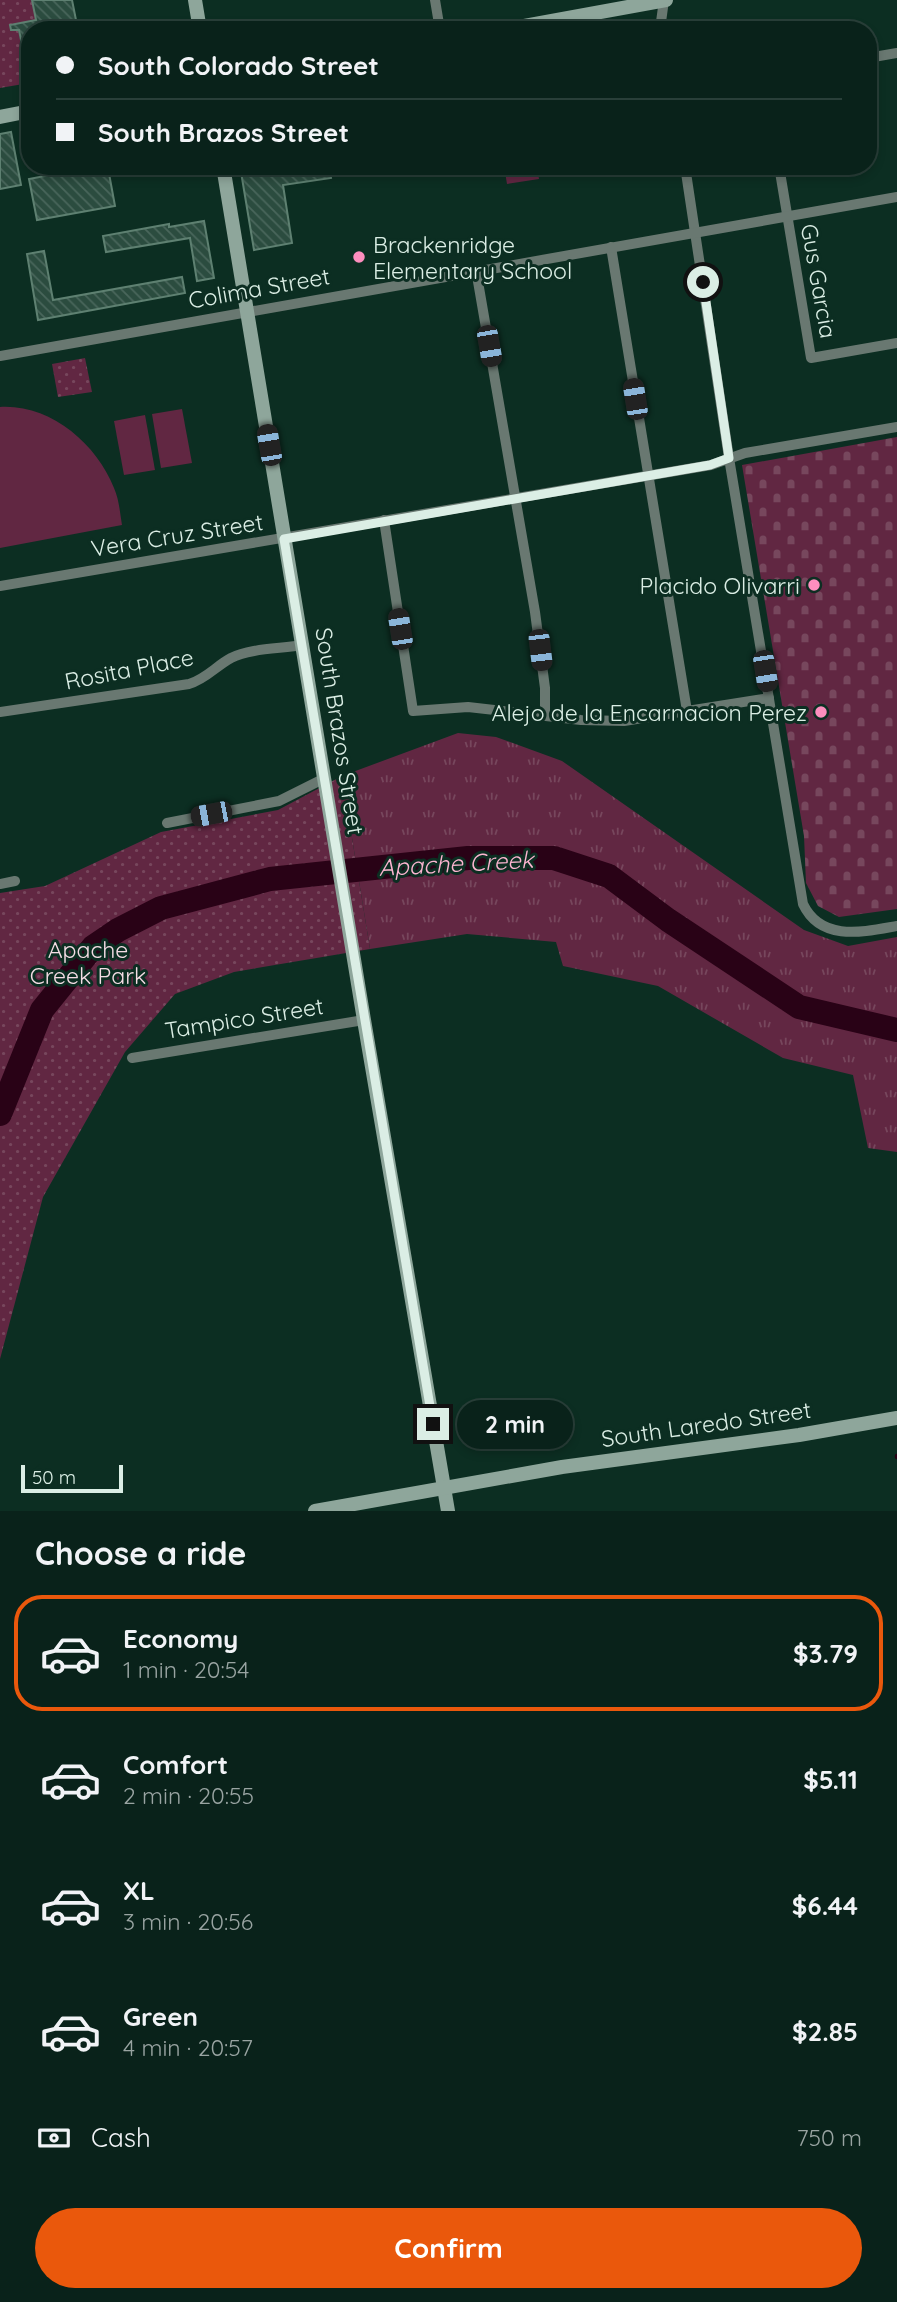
<!DOCTYPE html>
<meta charset="utf-8">
<style>
:root{--surface:#09221a;--page:#122a23;--text:#f1f3f6;--muted:#99a4a2;--line:#293f39;--accent:#ea580c}
body{margin:0;font-family:Quicksand,sans-serif;background:var(--page);color:var(--text);height:100vh;display:flex;flex-direction:column;font-size:26px;white-space:nowrap}
*{box-sizing:border-box;margin:0}
p{font-size:23px;color:var(--muted)}
.icon{flex:none;width:38px;height:38px;fill:none;stroke:currentColor;stroke-width:2;stroke-linecap:round;stroke-linejoin:round}
.map{position:relative;height:1511px;overflow:hidden}
.panel{display:flex;flex-direction:column;background:var(--surface);flex:1}
.panel>*{flex:none}
.hud{position:absolute;left:21px;top:21px;width:856px;height:154px;border-radius:28px;box-shadow:0 4px 10px #0003,0 0 0 2px var(--line);display:grid;align-content:center;height:154px;padding:0 35px;background:var(--surface)}
.scale{position:absolute;left:21px;bottom:18px;width:102px;box-sizing:border-box;padding-left:7px;border:4px solid #dbeee5;border-top:0;font-size:19px;line-height:24px;white-space:nowrap;color:#dbeee5;-webkit-text-stroke:5px #0c2e22;paint-order:stroke}
.end{position:absolute;width:32px;height:32px;margin:-16px;border:9px solid #dbeee5;background:#111;box-shadow:0 0 0 4px #111}
.from{border-radius:50%}
.bubble{position:absolute;height:49px;border-radius:24px;background:var(--surface);box-shadow:0 4px 10px #0003,0 0 0 2px var(--line);font-size:23px;font-weight:700;line-height:49px;text-align:center}
.car{position:absolute;width:21px;height:42px;margin:-21px -10px;border-radius:9px;box-shadow:0 0 5px 2px #0007;background:linear-gradient(#222 24%,#8ab4d8 0 40%,#222 0 76%,#8ab4d8 0 86%,#222 0)}
.hud b{display:flex;align-items:center;gap:24px;height:66px;font-size:26px}
.hud b+b{border-top:2px solid var(--line)}
.hud i{width:18px;height:18px;background:var(--text)}
ul{padding:0;list-style:none}
li{display:flex;align-items:center;gap:21px;height:116px;margin:0 14px 10px;padding:0 21px;border:4px solid transparent;border-radius:28px}
li div{flex:1}
li b{display:block;font-size:26px}
li em{font-style:normal;font-weight:700}
li.current{border-color:var(--accent)}
li>.icon{width:63px;height:63px;stroke-width:1.5}
h2{padding:0 35px;font-size:32px;line-height:84px}
.pay{display:flex;align-items:center;gap:18px;height:77px;padding:0 35px;font-size:26px}
.pay p{margin-inline-start:auto}
.button{display:flex;gap:14px;margin-top:auto;padding:14px 35px}
.button a{flex:1;height:80px;border-radius:42px;background:var(--accent);color:#fff;font-size:28px;font-weight:700;line-height:80px;text-align:center}
.map>svg:first-child{display:block}
.grass{fill:url(#grass-tufts)}
.cemetery{fill:url(#cemetery-stones)}
.park{fill:url(#park-dots)}
.pitch{fill:#612742}
.lines{fill:none;stroke-linecap:round;stroke-linejoin:round}
.stream{stroke:#290216;stroke-width:4.5}
.river{stroke:#290216;stroke-width:24}
.building{fill:url(#building-back-hatch);stroke:#5e8071;stroke-width:2}
.street{stroke:#697871;stroke-width:10}
.secondary{stroke:#8ea69b;stroke-width:14}
.route{stroke:#dbeee5;stroke-width:9}
.poi-dot{fill:#fd8ebe;stroke:#0c2e22;stroke-width:2.5}
.labels{text-anchor:middle;dominant-baseline:central;stroke-width:6;stroke-linejoin:round;paint-order:stroke}
.poi-label{font-size:23px;fill:#dbeee5;stroke:#0c2e22;text-anchor:end}
.street-label{font-size:23px;fill:#dbeee5;stroke:#0c2e22}
.park-label{font-size:23px;fill:#f5dce5;stroke:#0c2e22}
.water-label{font-size:24px;font-style:italic;fill:#fcb5d1;stroke:#0c2e22}
</style>
<div class="map">
<svg width="897" height="1511" viewBox="0 0 897 1511">
<defs>
<pattern id="grass-tufts" width="24" height="20" patternUnits="userSpaceOnUse" patternTransform="scale(1.75)"><rect width="24" height="20" fill="#612742"/><path d="M3 7l-1-3M5 7V3M7 7l1-3M15 17l-1-3M17 17v-4M19 17l1-3" fill="none" stroke="#77475d"/></pattern>
<pattern id="cemetery-stones" width="16" height="16" patternUnits="userSpaceOnUse" patternTransform="scale(1.75)"><rect width="16" height="16" fill="#612742"/><path d="M2 7V4a2 2 0 0 1 4 0v3zM10 15v-3a2 2 0 0 1 4 0v3z" fill="#77475d"/></pattern>
<pattern id="park-dots" width="8" height="8" patternUnits="userSpaceOnUse" patternTransform="scale(1.75)"><rect width="8" height="8" fill="#612742"/><path d="M2 2h.1M6 6h.1" fill="none" stroke="#77475d" stroke-width="1.8" stroke-linecap="round"/></pattern>
<pattern id="building-back-hatch" width="6" height="6" patternUnits="userSpaceOnUse" patternTransform="scale(1.75)"><rect width="6" height="6" fill="#2b4c3f"/><path d="M-1 5l2 2M0 0l6 6M5-1l2 2" fill="none" stroke="#49665b"/></pattern>
</defs>
<rect width="100%" height="100%" fill="#0c2e22"/>
<polygon class="grass" points="458,733 496,737 562,761 804,930 848,946 897,937 897,1152 868,1148 853,1075 783,1058 658,986 563,966 556,942 467,934 370,949 342,776"/>
<polygon class="cemetery" points="897,437 897,909 839,917 818,906 806,883 804,836 742,465"/>
<g class="park">
<polygon points="0,0 32,0 36,20 17,24 29,83 0,88"/>
<polygon points="85,358 92,392 58,397 52,364"/>
<polygon points="342,776 370,949 234,972 175,994 125,1052 43,1197 0,1359 0,893 45,886 161,832 278,810"/>
</g>
<g class="pitch">
<polygon points="504,166 537,166 539,179 507,184"/>
<path d="M 0,407 C 50,404 96,443 114,488 C 119,499 120,513 122,525 L 0,548 Z"/>
<polygon points="182,409 192,463 161,468 152,414"/>
<polygon points="145,415 155,470 124,475 114,421"/>
</g>
<g class="lines">
<polyline class="stream" points="897,1456 897,1457"/>
<polyline class="river" points="0,1114 42,1010 93,947 118,930 161,908 270,879 468,858 554,858 609,876 668,920 799,1007 897,1030"/>
</g>
<g class="building">
<polygon points="32,0 72,0 78,30 30,30 30,59 25,60 19,30 11,30 10,25 36,20"/>
<polygon points="11,132 21,185 0,189 0,134"/>
<polygon points="240,166 329,166 331,178 283,185 292,243 254,250"/>
<polygon points="108,168 115,206 37,220 29,179 71,171 72,175"/>
<polygon points="204,221 214,278 197,281 190,238 106,252 103,236 169,224 169,227"/>
<polygon points="44,251 53,300 182,277 185,293 38,320 27,254"/>
</g>
<g class="lines">
<g class="street">
<polyline points="435,0 440,30"/>
<polyline points="662,30 661,22 664,0"/>
<polyline points="868,58 897,53"/>
<path d="M 685,166 L 729,458 L 803,904 C 821,942 863,932 897,926"/>
<polyline points="779,166 811,358 897,343"/>
<polyline points="611,247 687,711"/>
<polyline points="476,270 535,612 545,688 545,715"/>
<polyline points="0,356 897,197"/>
<polyline points="384,520 413,711 468,707 581,720 624,721 769,698"/>
<polyline points="0,586 711,465 745,453 897,427"/>
<path d="M 0,712 L 189,684 C 206,679 216,666 231,658 C 251,648 280,649 303,645"/>
<polyline points="167,823 279,801 325,778"/>
<polyline points="0,884 15,881"/>
<polyline points="132,1058 364,1020"/>
</g>
<g class="secondary">
<polyline points="195,0 200,30"/>
<polyline points="502,30 666,0"/>
<polyline points="0,117 30,111"/>
<polyline points="223,166 364,1020 448,1511"/>
<polyline points="315,1511 562,1467 799,1435 897,1418"/>
</g>
</g>
<g class="lines">
<polyline class="route" points="433,1424 284,539 710,465 729,458 703,282"/>
</g>
<g class="poi-dot">
<circle cx="359" cy="257" r="7"/>
<circle cx="814" cy="585" r="7"/>
<circle cx="821" cy="712" r="7"/>
</g>
<g class="labels">
<g class="poi-label">
<text x="373" y="244" text-anchor="start">Brackenridge<tspan x="373" dy="26">Elementary School</tspan></text>
<text x="800" y="585">Placido Olivarri</text>
<text x="807" y="712">Alejo de la Encarnacion Perez</text>
</g>
<g class="street-label">
<text transform="translate(819 281) rotate(80)">Gus Garcia</text>
<text transform="translate(259 288) rotate(-10)">Colima Street</text>
<text transform="translate(177 535) rotate(-9)">Vera Cruz Street</text>
<text transform="translate(129 669) rotate(-11)">Rosita Place</text>
<text transform="translate(340 731) rotate(81)">South Brazos Street</text>
<text transform="translate(244 1018) rotate(-9)">Tampico Street</text>
<text transform="translate(706 1424) rotate(-8)">South Laredo Street</text>
</g>
<g class="park-label">
<text x="88" y="949">Apache<tspan x="88" dy="26">Creek Park</tspan></text>
</g>
<g class="water-label">
<text transform="translate(456 863) rotate(-3)">Apache Creek</text>
</g>
</g>
</svg>
<div class="scale">50 m</div>
<i class="end from" style="left:703px;top:282px"></i>
<i class="end" style="left:433px;top:1424px"></i>
<div class="bubble" style="left:457px;top:1400px;width:116px">2 min</div>
<i class="car" style="left:489px;top:346px;rotate:170deg"></i>
<i class="car" style="left:635px;top:399px;rotate:351deg"></i>
<i class="car" style="left:269px;top:445px;rotate:350deg"></i>
<i class="car" style="left:400px;top:629px;rotate:351deg"></i>
<i class="car" style="left:540px;top:650px;rotate:173deg"></i>
<i class="car" style="left:765px;top:671px;rotate:171deg"></i>
<i class="car" style="left:211px;top:814px;rotate:259deg"></i>
<div class="hud">
<b><i class="from"></i>South Colorado Street</b>
<b><i></i>South Brazos Street</b>
</div>
</div>
<section class="panel">
<h2>Choose a ride</h2>
<ul>
<li class="current"><svg class="icon" aria-label="car" viewBox="0 0 24 24"><path d="M5 17H2v-5l4-1 3-4h7l3 4 3 1v5h-3M9 17h6M6 11h13"/><circle cx="7" cy="17" r="2"/><circle cx="17" cy="17" r="2"/></svg><div><b>Economy</b><p>1 min · 20:54</p></div><em>$3.79</em></li>
<li><svg class="icon" aria-label="car" viewBox="0 0 24 24"><path d="M5 17H2v-5l4-1 3-4h7l3 4 3 1v5h-3M9 17h6M6 11h13"/><circle cx="7" cy="17" r="2"/><circle cx="17" cy="17" r="2"/></svg><div><b>Comfort</b><p>2 min · 20:55</p></div><em>$5.11</em></li>
<li><svg class="icon" aria-label="car" viewBox="0 0 24 24"><path d="M5 17H2v-5l4-1 3-4h7l3 4 3 1v5h-3M9 17h6M6 11h13"/><circle cx="7" cy="17" r="2"/><circle cx="17" cy="17" r="2"/></svg><div><b>XL</b><p>3 min · 20:56</p></div><em>$6.44</em></li>
<li><svg class="icon" aria-label="car" viewBox="0 0 24 24"><path d="M5 17H2v-5l4-1 3-4h7l3 4 3 1v5h-3M9 17h6M6 11h13"/><circle cx="7" cy="17" r="2"/><circle cx="17" cy="17" r="2"/></svg><div><b>Green</b><p>4 min · 20:57</p></div><em>$2.85</em></li>
</ul>
<div class="pay"><svg class="icon" aria-label="cash" viewBox="0 0 24 24"><path d="M3 7h18v10H3z"/><circle cx="12" cy="12" r="2"/></svg>Cash<p>750 m</p></div>
<div class="button"><a>Confirm</a></div>
</section>
